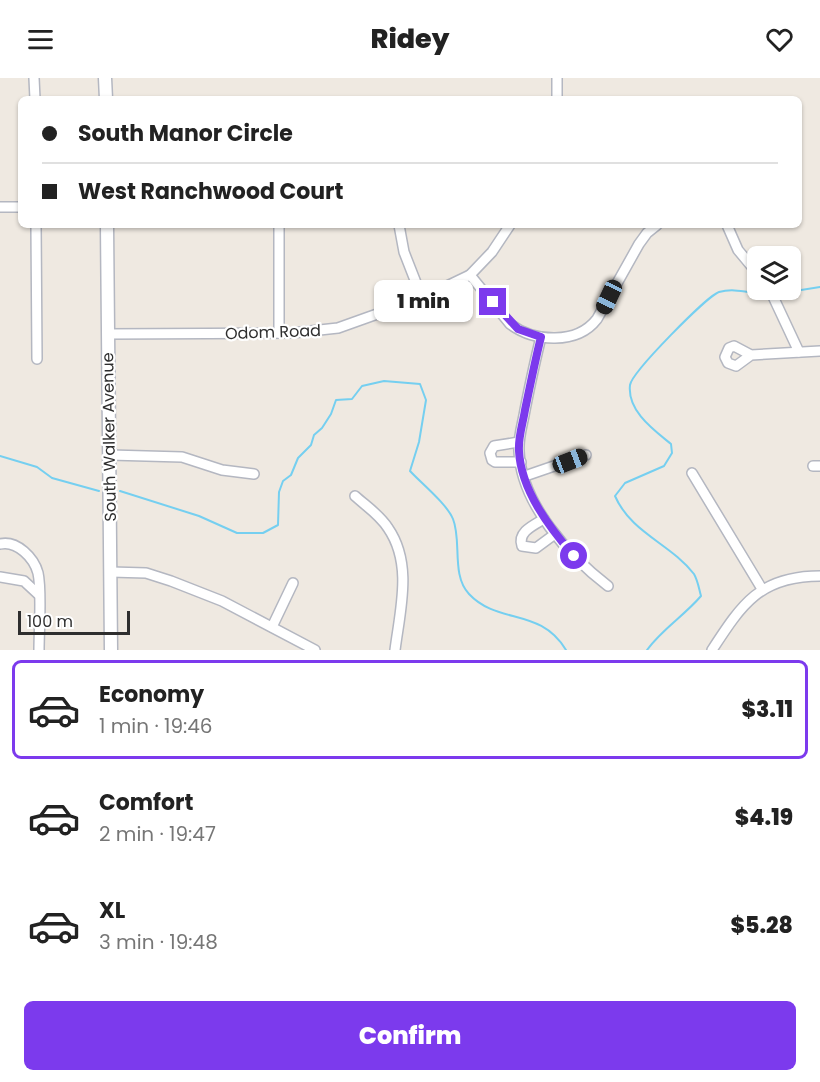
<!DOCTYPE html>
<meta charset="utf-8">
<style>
:root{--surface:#fff;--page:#f2f2f2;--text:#222;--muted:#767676;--line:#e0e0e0;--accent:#7c3aed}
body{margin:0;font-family:Poppins,sans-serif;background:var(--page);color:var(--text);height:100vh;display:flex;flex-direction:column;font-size:22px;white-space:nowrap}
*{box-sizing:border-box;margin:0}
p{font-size:20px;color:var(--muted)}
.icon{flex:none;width:33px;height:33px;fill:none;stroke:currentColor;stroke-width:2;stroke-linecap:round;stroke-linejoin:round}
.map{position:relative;height:572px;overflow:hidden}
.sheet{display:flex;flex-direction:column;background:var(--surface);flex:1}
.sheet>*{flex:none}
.hud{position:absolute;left:18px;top:18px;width:784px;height:132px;border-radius:9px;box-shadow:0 2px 4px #0004;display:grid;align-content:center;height:132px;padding:0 24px;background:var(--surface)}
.tools{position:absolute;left:747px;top:168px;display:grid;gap:12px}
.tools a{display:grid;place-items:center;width:54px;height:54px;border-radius:9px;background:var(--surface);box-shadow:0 2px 4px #0004;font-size:30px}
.scale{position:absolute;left:18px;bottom:15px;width:112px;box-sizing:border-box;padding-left:6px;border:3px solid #2e2e2e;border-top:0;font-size:16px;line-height:21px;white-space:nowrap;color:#2e2e2e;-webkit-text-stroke:4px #fff;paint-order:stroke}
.end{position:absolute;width:27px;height:27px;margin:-14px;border:8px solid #7c3aed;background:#fff;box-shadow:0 0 0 3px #fff}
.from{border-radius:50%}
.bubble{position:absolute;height:42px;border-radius:9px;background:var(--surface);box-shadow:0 2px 4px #0004;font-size:20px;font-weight:800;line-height:42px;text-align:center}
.car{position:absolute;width:18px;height:36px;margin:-18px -9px;border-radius:8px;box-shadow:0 0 4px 2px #0007;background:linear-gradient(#222 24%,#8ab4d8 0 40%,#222 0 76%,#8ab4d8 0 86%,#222 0)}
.hud b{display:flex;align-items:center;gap:21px;height:57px;font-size:22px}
.hud b+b{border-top:2px solid var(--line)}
.hud i{width:15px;height:15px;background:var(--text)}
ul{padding:10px 0 0;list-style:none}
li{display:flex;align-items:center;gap:18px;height:99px;margin:0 12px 9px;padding:0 12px;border:3px solid transparent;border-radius:9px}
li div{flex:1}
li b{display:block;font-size:22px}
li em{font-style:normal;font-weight:800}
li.on{border-color:var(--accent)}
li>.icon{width:54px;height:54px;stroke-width:1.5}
.action{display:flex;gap:12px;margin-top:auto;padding:12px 24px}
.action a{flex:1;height:69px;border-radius:9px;background:var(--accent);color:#fff;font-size:24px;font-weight:800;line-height:69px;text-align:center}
header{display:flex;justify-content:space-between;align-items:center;height:78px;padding:0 24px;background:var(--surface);font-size:27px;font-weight:800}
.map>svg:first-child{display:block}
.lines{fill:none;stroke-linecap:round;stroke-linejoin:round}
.stream{stroke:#75cff0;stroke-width:2}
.street-casing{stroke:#b4b7c1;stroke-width:12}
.secondary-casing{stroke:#b4b7c1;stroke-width:15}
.street{stroke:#fff;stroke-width:9}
.secondary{stroke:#fff;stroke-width:12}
.route{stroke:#7c3aed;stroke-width:8}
.labels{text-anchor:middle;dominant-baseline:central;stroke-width:4.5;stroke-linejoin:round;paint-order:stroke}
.street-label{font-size:16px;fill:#2e2e2e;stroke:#fff}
</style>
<header><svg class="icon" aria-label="menu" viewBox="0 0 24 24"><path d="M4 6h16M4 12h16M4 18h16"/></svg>Ridey<svg class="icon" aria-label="heart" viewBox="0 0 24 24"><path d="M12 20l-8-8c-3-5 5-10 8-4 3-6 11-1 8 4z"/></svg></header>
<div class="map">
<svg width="820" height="572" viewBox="0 0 820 572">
<rect width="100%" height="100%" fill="#efe9e1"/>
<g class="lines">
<g class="stream">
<polyline points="776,216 820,209"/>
<polyline points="0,378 37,389 52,400 99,413"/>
<path d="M 120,413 L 199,438 L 237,455 L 263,455 L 278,447 L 279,414 L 283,403 L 291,397 L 298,380 L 311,367 L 314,357 L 322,350 L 331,336 L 336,322 L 352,321 L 362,308 L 384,303 L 420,306 L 426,322 L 419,364 L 410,393 C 421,405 447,426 453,441 C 462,463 451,497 469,516 C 498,547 540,529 566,572"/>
<path d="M 647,572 C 662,551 684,538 701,518 C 699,511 698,503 694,496 C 671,466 631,455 615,418 L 625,405 L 664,388 L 672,375 L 671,366 C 654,352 627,333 630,307 C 632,294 707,218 719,214 C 737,209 753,217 770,216"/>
</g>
<defs>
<g id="street">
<polyline points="34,0 35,21"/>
<polyline points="557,0 557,21"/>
<polyline points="0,129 21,129"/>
<polyline points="36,147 37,281"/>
<polyline points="279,147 279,255"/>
<polyline points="399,147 404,174 422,220"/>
<polyline points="727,147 738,172 758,196"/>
<path d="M 470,197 L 510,246 C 534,264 577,267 597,241 L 639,166 L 647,155 L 657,147"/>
<polyline points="770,212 799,274"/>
<polyline points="108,256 292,255 338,250 422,220 470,197 492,174 510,147"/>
<path d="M 541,259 C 535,283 530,307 525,332 C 523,345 518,359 519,373 C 521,426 569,478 608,508"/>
<polyline points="751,277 736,288 728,285 725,279 729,270 734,268 751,277 820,273"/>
<polyline points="519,364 494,368 490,375 492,382 495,384 521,384"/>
<polyline points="110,377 182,379 222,392 254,396"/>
<polyline points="813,388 820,388"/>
<polyline points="692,395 762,511"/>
<polyline points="525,398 586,377"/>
<path d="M 355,418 C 366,428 380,437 388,450 C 413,486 400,532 395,572"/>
<path d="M 544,441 C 534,447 517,454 522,468 L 536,470 L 555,456"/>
<path d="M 0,466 C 17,462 34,480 38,495 C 42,513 39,552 39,572"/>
<polyline points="111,494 146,495 171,503 222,523 315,572"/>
<polyline points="0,499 24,503 38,516"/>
<polyline points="272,549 293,505"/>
<path d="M 712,572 C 742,526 760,498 820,498"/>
</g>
<g id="secondary">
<polyline points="105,0 106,21"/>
<polyline points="107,147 111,572"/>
</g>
</defs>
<use href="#street" class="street-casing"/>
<use href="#secondary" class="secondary-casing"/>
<use href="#street" class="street"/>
<use href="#secondary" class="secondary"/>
</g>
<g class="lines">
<path class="route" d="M 493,224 L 518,251 L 541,259 C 535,283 530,308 525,332 C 523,345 518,359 519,373 C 521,412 549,449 574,478"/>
</g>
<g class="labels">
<g class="street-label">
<text transform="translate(273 254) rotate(-2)">Odom Road</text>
<text transform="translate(109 359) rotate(-91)">South Walker Avenue</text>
</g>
</g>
</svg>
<div class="tools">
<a><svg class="icon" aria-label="layers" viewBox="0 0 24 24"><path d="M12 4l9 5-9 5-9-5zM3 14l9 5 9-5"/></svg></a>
</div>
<div class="scale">100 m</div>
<i class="end from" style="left:574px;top:478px"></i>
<i class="end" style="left:493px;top:224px"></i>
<div class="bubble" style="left:374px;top:202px;width:99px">1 min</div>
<i class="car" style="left:609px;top:219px;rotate:205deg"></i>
<i class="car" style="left:570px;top:383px;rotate:69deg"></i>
<div class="hud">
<b><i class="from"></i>South Manor Circle</b>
<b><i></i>West Ranchwood Court</b>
</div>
</div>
<section class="sheet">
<ul>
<li class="on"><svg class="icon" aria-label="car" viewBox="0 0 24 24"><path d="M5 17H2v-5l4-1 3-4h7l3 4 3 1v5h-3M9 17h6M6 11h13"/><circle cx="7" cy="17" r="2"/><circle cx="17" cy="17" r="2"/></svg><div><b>Economy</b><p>1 min · 19:46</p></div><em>$3.11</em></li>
<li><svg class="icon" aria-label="car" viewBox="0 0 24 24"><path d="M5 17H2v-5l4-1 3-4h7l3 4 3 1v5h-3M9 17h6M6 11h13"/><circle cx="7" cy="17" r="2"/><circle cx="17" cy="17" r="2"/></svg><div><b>Comfort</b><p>2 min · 19:47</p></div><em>$4.19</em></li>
<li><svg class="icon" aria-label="car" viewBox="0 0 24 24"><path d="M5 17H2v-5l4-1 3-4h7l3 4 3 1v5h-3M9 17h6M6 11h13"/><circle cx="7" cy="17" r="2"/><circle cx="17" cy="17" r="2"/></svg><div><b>XL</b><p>3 min · 19:48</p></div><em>$5.28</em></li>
</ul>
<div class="action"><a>Confirm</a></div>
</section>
